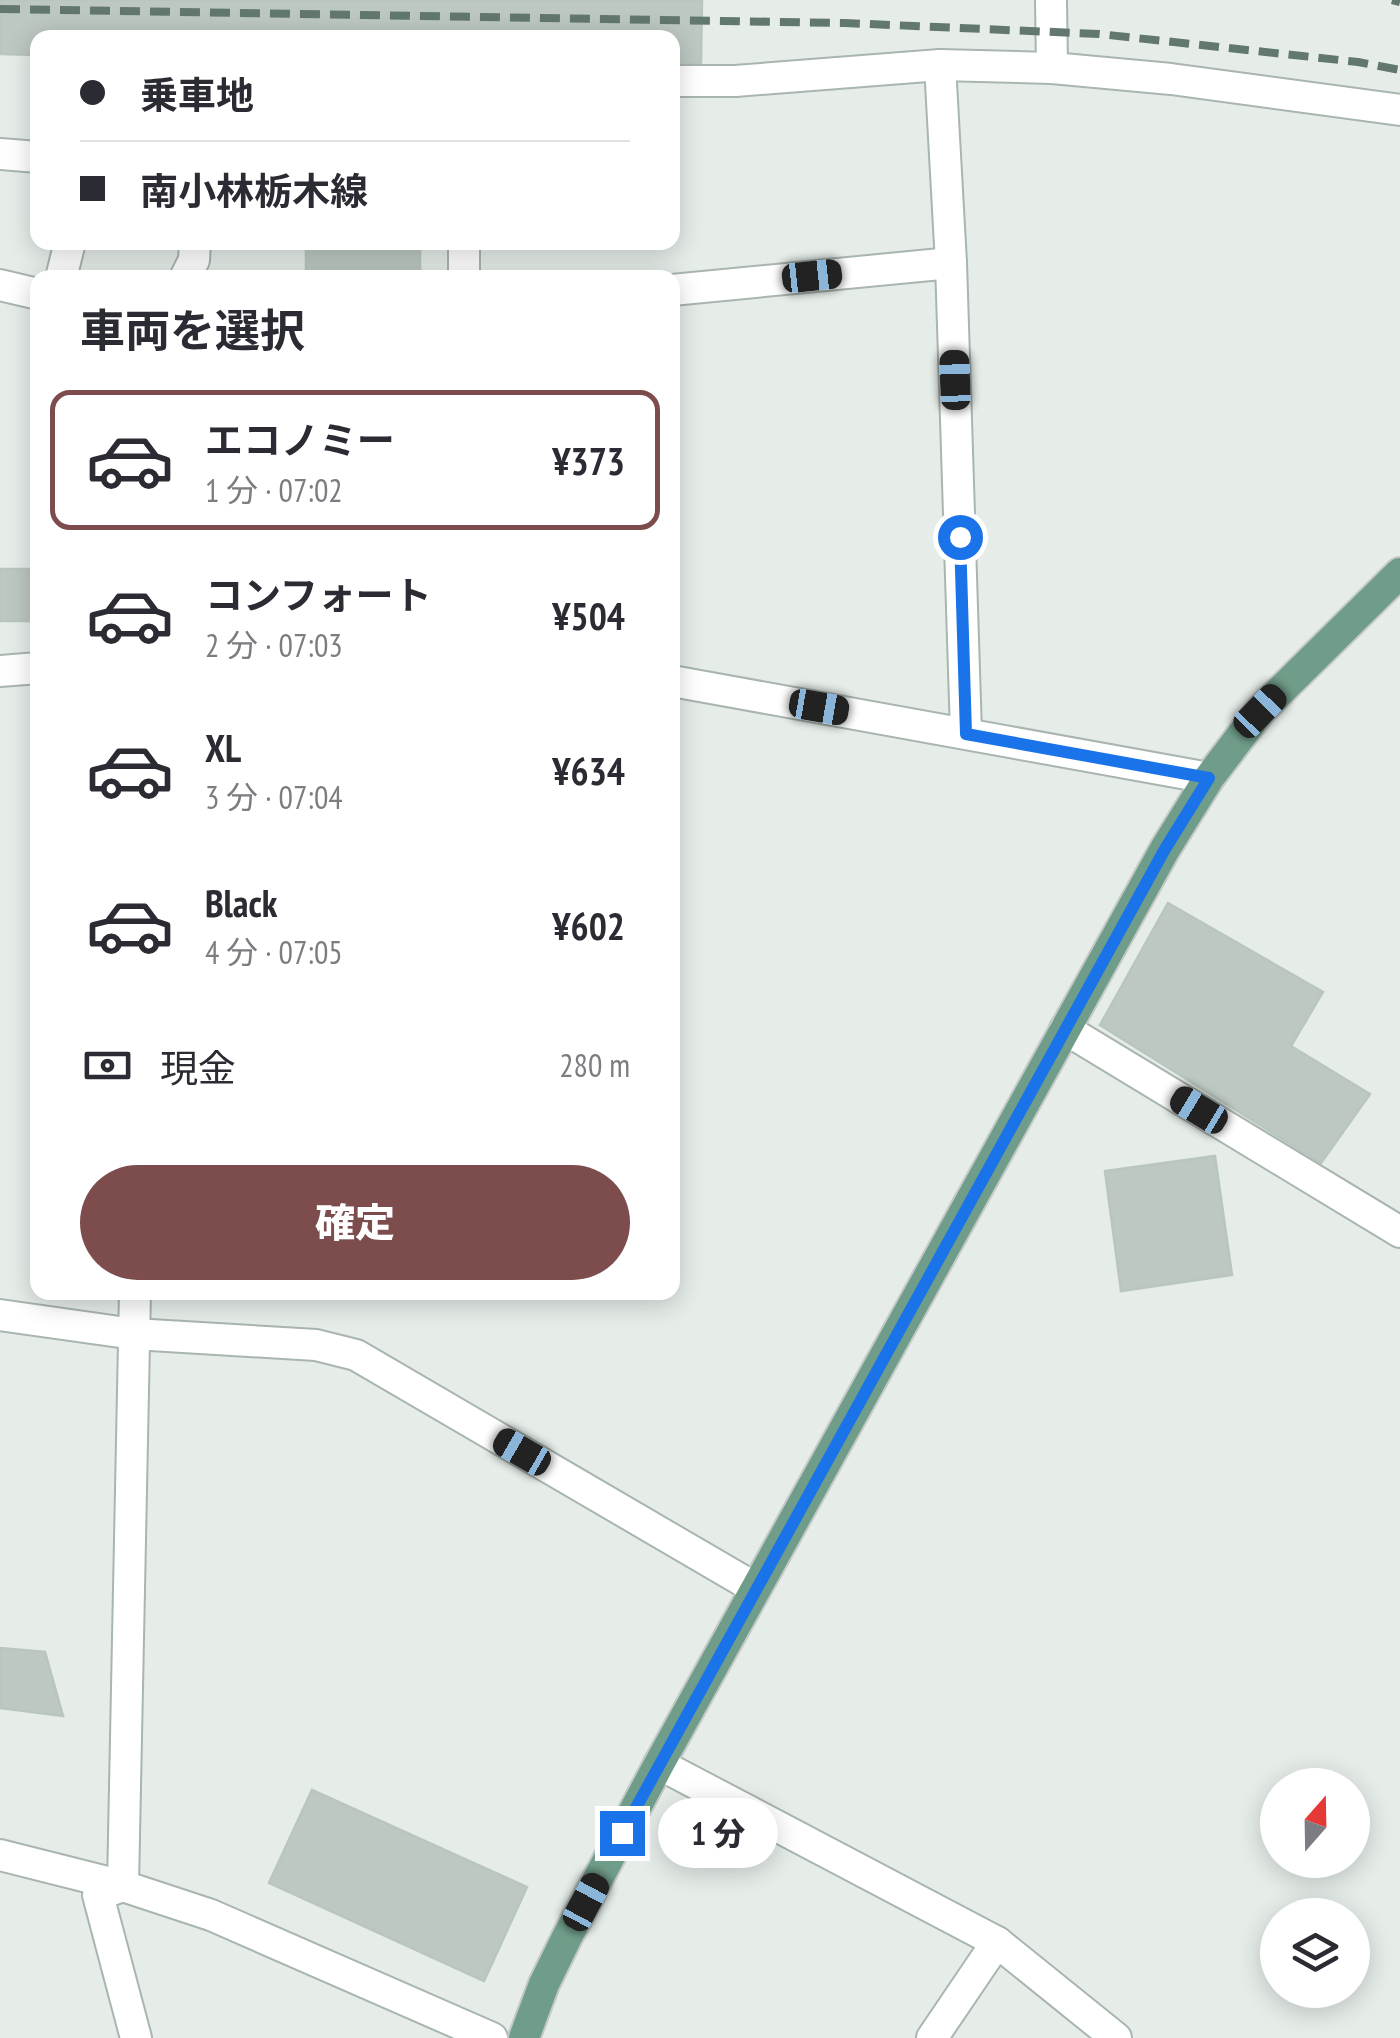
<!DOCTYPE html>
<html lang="ja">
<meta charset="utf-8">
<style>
:root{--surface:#fff;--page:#f2f2f3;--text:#2b2b33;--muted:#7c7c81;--line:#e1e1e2;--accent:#7d4d4e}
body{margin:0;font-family:"PT Sans Narrow","Noto Sans JP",sans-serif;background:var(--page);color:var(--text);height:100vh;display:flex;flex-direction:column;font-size:38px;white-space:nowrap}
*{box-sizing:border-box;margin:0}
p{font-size:32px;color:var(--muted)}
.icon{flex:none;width:55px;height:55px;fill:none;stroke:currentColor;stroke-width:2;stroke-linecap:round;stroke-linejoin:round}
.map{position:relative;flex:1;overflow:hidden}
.panel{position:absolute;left:30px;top:270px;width:650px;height:1030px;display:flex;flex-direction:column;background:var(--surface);border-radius:20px;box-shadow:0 5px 25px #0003}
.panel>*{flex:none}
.guide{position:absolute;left:30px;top:30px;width:650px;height:220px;border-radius:20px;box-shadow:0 5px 25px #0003;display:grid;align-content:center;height:220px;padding:0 50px;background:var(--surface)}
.needle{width:65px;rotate:20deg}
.tools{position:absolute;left:1260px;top:1768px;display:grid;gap:20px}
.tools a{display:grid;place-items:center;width:110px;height:110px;border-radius:50%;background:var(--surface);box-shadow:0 5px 25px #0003;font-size:50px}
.end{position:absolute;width:45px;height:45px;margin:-22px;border:12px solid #1a73e8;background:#fff;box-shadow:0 0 0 5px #fff}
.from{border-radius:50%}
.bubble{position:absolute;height:70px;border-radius:35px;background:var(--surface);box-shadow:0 5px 25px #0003;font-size:32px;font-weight:800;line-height:70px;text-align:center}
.car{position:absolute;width:30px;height:60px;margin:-30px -15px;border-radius:12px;box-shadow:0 0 8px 2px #0007;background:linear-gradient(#222 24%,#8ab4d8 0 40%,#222 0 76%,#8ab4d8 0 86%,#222 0)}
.guide b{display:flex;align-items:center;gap:35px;height:95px;font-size:38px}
.guide b+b{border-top:2px solid var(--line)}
.guide i{width:25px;height:25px;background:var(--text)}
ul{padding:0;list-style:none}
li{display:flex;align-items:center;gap:30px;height:140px;margin:0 20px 15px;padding:0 30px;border:5px solid transparent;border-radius:20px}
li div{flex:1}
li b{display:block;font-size:38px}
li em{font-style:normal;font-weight:800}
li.current{border-color:var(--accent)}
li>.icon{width:90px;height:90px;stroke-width:1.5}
h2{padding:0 50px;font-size:45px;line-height:120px}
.pay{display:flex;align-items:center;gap:25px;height:110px;padding:0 50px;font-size:38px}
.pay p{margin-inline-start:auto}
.cta{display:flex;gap:20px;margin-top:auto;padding:20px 50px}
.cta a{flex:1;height:115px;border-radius:60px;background:var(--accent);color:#fff;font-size:40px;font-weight:800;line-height:115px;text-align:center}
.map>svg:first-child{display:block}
.building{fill:#bcc8c1;stroke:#b9c6be;stroke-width:2.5}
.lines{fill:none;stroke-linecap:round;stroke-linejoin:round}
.minor-casing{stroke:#a9b5af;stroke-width:34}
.major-casing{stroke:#c3c9c6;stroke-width:34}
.minor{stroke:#fff;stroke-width:30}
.major{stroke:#709d89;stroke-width:30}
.rail{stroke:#62786e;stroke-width:8;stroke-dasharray:20 10;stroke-linecap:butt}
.route{stroke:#1a73e8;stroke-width:12}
</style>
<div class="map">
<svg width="1400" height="2038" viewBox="0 0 1400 2038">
<rect width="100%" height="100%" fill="#e6ede9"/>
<g class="building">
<polygon points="0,0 702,0 701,64 672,63 672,38 38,38 38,55 0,54"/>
<rect x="306" y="242" width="114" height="36"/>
<rect x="0" y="569" width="38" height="52"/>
<polygon points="1168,903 1323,992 1291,1046 1370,1094 1321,1163 1100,1025"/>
<polygon points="1215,1156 1232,1275 1121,1291 1105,1171"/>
<polygon points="0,1648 45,1652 63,1716 0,1708"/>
<polygon points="312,1790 527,1887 484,1981 269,1883"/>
</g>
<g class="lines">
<defs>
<g id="minor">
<polyline points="1051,0 1052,68"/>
<polyline points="940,65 951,263 966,733"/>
<polyline points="672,81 735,81 940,65 1052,68 1171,79 1400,110"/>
<polyline points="0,154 38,157"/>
<polyline points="464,242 464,278"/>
<polyline points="61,278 70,242"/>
<polyline points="185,278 194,260 195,242"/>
<polyline points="0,285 38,294"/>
<polyline points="672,290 951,263"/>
<polyline points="0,671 38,668"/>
<polyline points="672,681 1209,778"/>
<polyline points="1065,1029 1400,1232"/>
<polyline points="0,1315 134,1334 316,1345 356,1355 755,1588"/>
<polyline points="659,1764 997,1942 1116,2038"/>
<polyline points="0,1855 123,1886 211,1915 492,2038"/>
<polyline points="123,1886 135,1292"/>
<polyline points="123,1886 98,1895 136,2038"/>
<polyline points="932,2038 997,1942"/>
</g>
<polyline id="major" points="524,2038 544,1984 567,1937 659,1764 1165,849 1209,778 1260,711 1400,573"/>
</defs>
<use href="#minor" class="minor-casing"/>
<use href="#major" class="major-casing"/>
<use href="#minor" class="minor"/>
<use href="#major" class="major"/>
<g class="rail">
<polyline points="1392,0 1400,2"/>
<polyline points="0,9 845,23 1099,34 1358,62 1400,70"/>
</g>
</g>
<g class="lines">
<polyline class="route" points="622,1833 1165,849 1209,778 966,734 960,537"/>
</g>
</svg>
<div class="tools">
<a><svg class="needle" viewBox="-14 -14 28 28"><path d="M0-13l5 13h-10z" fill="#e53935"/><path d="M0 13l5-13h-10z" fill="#7c7c81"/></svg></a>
<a><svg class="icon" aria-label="layers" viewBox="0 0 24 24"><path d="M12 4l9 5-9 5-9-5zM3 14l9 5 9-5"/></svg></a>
</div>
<i class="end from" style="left:960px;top:537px"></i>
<i class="end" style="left:622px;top:1833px"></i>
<div class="bubble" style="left:658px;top:1798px;width:120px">1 分</div>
<i class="car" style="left:812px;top:276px;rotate:84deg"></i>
<i class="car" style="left:955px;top:380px;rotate:358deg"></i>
<i class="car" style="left:819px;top:707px;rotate:100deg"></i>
<i class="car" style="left:1260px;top:711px;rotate:44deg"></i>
<i class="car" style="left:1199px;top:1110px;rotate:301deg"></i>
<i class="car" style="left:522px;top:1452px;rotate:300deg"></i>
<i class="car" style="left:586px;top:1902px;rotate:28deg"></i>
<div class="guide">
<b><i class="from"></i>乗車地</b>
<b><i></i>南小林栃木線</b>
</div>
<section class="panel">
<h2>車両を選択</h2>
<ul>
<li class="current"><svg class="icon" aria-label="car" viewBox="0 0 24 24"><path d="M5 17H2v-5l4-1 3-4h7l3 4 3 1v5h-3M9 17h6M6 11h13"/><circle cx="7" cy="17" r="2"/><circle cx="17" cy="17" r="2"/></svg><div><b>エコノミー</b><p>1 分 · 07:02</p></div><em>¥373</em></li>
<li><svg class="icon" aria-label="car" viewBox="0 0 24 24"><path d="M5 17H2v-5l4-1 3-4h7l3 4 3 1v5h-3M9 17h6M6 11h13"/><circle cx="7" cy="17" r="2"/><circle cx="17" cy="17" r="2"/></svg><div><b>コンフォート</b><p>2 分 · 07:03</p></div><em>¥504</em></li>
<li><svg class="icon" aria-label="car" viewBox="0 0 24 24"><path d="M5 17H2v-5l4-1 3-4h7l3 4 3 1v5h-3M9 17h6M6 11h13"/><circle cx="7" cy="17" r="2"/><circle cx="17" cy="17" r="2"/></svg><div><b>XL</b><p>3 分 · 07:04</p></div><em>¥634</em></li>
<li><svg class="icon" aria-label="car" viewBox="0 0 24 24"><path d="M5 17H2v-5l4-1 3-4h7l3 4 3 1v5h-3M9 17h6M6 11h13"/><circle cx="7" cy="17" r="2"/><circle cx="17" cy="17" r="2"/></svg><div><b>Black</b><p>4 分 · 07:05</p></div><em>¥602</em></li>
</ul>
<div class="pay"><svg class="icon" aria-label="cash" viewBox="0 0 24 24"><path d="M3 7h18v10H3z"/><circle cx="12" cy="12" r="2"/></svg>現金<p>280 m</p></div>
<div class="cta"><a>確定</a></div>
</section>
</div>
